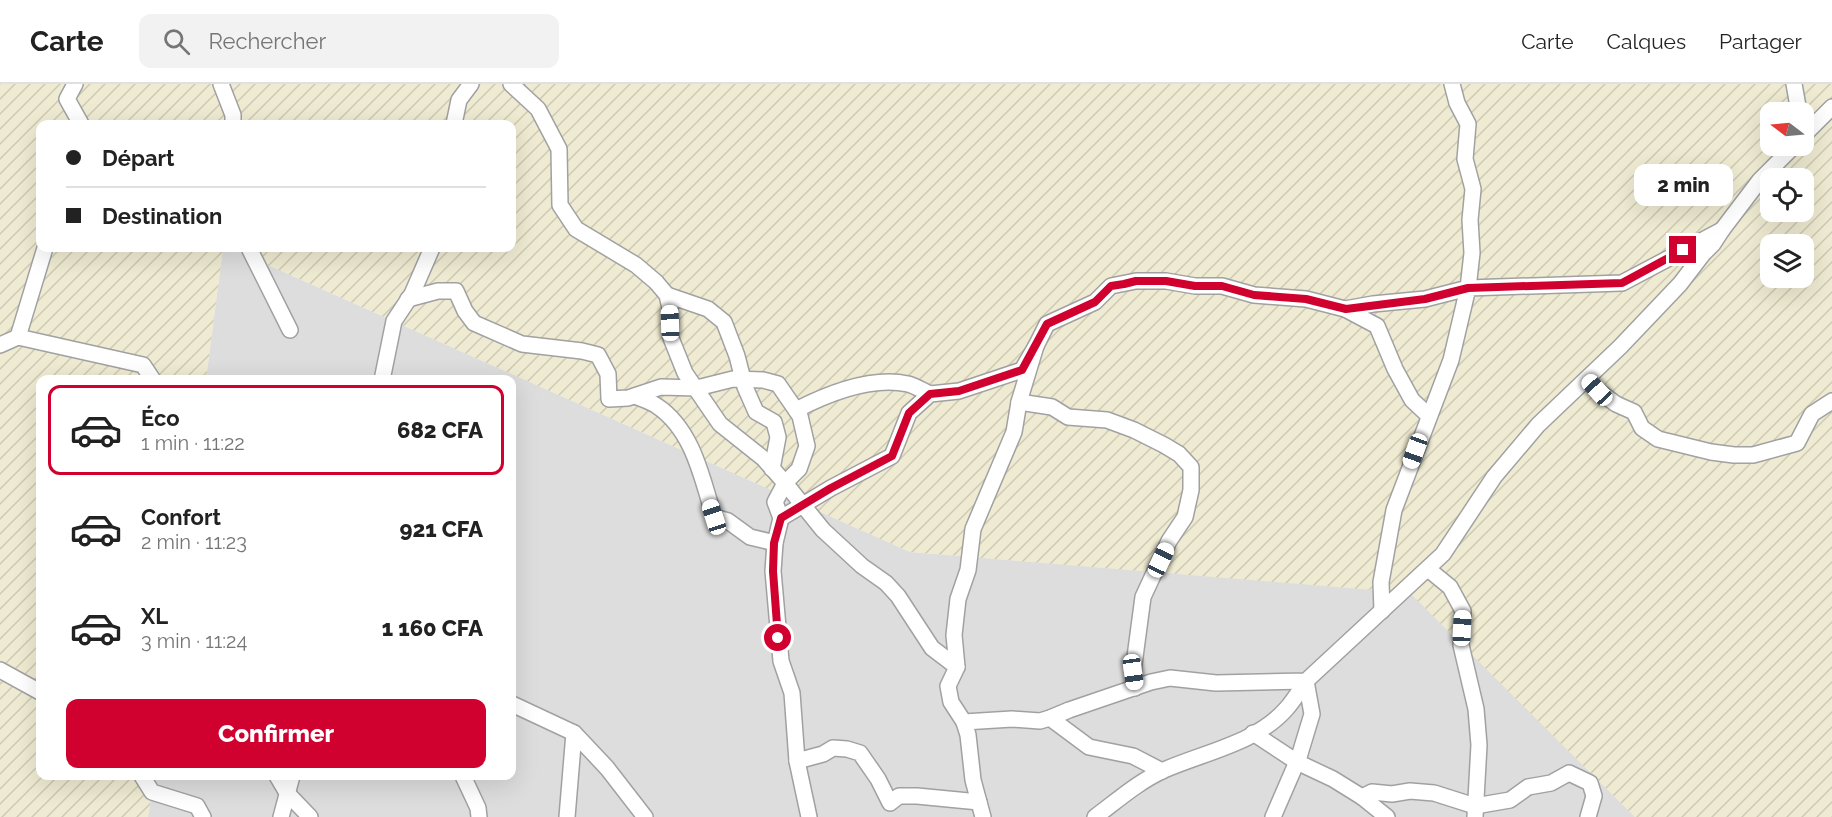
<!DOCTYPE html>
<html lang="fr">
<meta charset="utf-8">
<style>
:root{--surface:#fff;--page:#f2f2f2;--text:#222;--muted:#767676;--line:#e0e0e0;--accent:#d0002f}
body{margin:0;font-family:Raleway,sans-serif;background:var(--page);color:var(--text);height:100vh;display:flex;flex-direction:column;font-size:22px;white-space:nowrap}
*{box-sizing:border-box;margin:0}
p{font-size:20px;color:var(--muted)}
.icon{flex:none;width:33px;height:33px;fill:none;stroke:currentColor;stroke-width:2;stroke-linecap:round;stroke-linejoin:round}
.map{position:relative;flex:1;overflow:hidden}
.side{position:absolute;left:36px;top:291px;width:480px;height:405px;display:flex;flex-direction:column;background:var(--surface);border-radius:12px;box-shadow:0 6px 24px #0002}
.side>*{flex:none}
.banner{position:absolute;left:36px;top:36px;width:480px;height:132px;border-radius:12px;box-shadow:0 6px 24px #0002;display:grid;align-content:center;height:132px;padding:0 30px;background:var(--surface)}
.needle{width:39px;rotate:286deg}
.buttons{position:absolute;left:1760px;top:18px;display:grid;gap:12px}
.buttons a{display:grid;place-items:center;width:54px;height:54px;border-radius:12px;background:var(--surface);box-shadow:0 6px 24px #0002;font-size:30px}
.end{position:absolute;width:27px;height:27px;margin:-14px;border:8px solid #d0002f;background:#fff;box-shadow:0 0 0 3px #fff}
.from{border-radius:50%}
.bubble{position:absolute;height:42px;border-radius:12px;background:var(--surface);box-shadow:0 6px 24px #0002;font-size:20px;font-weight:800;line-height:42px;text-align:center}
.car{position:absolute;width:18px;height:36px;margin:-18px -9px;border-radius:8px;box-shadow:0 0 4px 2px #0007;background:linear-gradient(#fff 24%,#345 0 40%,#fff 0 76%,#345 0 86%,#fff 0)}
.banner b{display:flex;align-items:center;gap:21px;height:57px;font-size:22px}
.banner b+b{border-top:2px solid var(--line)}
.banner i{width:15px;height:15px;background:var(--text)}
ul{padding:10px 0 0;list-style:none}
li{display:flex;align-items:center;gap:18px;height:90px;margin:0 12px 9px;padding:0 18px;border:3px solid transparent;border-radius:12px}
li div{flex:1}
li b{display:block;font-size:22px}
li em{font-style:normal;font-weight:800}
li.selected{border-color:var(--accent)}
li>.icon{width:54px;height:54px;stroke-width:1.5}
.button{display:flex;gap:12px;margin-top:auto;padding:12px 30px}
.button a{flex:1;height:69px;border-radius:12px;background:var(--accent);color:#fff;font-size:24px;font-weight:800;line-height:69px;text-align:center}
header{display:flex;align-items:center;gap:36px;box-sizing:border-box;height:84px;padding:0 30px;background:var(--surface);border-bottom:2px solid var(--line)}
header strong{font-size:28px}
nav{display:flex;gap:33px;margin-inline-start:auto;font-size:21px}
.search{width:420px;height:54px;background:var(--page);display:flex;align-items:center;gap:15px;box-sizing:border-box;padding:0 21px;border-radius:12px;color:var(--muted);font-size:22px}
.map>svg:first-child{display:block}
.residential{fill:#dedddd}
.farmland{fill:url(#farmland-furrows);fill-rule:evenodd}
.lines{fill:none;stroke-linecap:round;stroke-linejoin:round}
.minor-casing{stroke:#a1a1a1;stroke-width:18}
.minor{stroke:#fff;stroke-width:15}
.route{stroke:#d0002f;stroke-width:8}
</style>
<header>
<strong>Carte</strong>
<div class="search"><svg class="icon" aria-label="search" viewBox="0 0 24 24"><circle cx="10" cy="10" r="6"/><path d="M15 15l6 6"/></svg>Rechercher</div>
<nav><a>Carte</a><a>Calques</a><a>Partager</a></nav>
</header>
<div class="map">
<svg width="1832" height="733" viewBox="0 0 1832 733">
<defs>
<pattern id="farmland-furrows" width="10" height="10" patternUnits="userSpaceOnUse" patternTransform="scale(1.5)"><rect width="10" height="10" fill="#efebd2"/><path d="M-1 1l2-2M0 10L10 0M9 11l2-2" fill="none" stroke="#cdc9b4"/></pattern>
</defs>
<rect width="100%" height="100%" fill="#f1ebe7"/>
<polygon class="residential" points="223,164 230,164 910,468 1410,508 1635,733 148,733 154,692 512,692 512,296 206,295"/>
<path class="farmland" d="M 0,0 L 1832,0 L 1832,733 L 1635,733 L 1410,509 L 910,468 L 230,164 L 512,164 L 512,40 L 40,40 L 40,164 L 223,164 L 206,295 L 40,296 L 40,692 L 154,692 L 148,733 L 0,733 ZM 1770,28 L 1803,28 L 1803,62 L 1770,62 ZM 1770,94 L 1803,94 L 1803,128 L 1770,128 ZM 1770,160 L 1803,160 L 1803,194 L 1770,194 Z"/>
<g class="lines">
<defs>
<g id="minor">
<polyline points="75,0 67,15 81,40"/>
<polyline points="221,0 233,31 233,40"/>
<polyline points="511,0 538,25 559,65 560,121 576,145 636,181 656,198 667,211 670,224 671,254 685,289 720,340 764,375 785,399 775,418 781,434 775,459 773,487 781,577 792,609 797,677 809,733"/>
<polyline points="1794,0 1799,28"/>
<polyline points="454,40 459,16 471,0"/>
<polyline points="1803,52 1832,23"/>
<polyline points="249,164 290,246"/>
<polyline points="667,211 708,225 724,238 737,272 745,303 756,328 774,338 778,353 772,385"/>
<polyline points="408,215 438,207 456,207 465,227 474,239 522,260 582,267 598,271 608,290 609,315 628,314 661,303 697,304 733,295 763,296 778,300 800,332 807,362 799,385 785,399 823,446 862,482 886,499 898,512 932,564 957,583"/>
<polyline points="18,253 45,164"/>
<polyline points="0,261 18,253 143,281 153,296"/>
<polyline points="1036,262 1047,240 1095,218 1111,202 1136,197 1166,197 1195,202 1222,202 1254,211 1306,215 1345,225"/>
<polyline points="1587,295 1597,306 1616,320 1634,328 1642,344 1658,355 1711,368 1734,371 1753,371 1797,359 1812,330 1832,317"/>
<polyline points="382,296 394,237 412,210 432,164"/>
<path d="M 635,312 C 642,315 650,317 657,322 C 693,346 702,394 714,433 L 728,437 L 750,453 L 775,459"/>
<polyline points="1019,318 1052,323 1068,333 1107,336 1134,346 1164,361 1179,370 1191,383 1191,406 1185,433 1169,457 1143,513 1133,588 1135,604"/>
<path d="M 796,326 C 829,309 871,292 908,300 C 916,302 923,307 930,310"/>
<polyline points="1429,332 1412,316 1395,285 1377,242 1345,225 1373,220 1425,215 1468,204 1472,169 1470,136 1473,105 1465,75 1468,40 1457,19 1452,0"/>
<polyline points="781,434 831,404 892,372 909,329 930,310 959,307 1022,286 1036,262 1019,318 1014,348 973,445 968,486 958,515 954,551 957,583 948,602 951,618 964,638"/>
<polyline points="1428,485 1450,503 1463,527 1461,561 1476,625 1479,661 1475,733"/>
<polyline points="1382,527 1381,498 1394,426 1451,276 1468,204 1622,199 1722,146 1760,96 1794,62"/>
<polyline points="0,586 40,608"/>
<polyline points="512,620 574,649 607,684 645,733"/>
<polyline points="1050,634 1089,663 1133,672 1162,687"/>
<polyline points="1253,649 1297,678 1333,695 1362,713"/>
<polyline points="797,677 823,670 833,664 847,665 860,669 878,695 890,719 899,712 917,712 979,718"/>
<polyline points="142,692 152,708 197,722 203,733"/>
<polyline points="277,692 287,709 310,733"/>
<polyline points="463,692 478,724 479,733"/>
<polyline points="281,733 292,692"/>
<polyline points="567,733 574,649"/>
<polyline points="983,733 973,696 968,651 964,638 1012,635 1040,637 1050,634 1069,626 1151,598 1170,594 1216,599 1306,597 1443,470 1494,393 1538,341 1620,263 1680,200 1703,170 1713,160 1722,146"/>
<path d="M 1095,733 C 1118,716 1138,698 1164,686 C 1205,668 1257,659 1287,624 C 1294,616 1300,606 1306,597 L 1312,630 L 1299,673 L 1273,733"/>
<polyline points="1387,733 1362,713 1372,708 1392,710 1410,707 1434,709 1475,722 1510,716 1528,703 1551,699 1569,689 1590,699 1594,712 1588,733"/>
</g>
</defs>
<use href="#minor" class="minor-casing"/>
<use href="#minor" class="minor"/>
</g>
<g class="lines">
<polyline class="route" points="778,554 773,487 774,459 781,434 831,404 892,372 909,329 930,310 959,307 1022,286 1047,240 1095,218 1111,202 1124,200 1136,197 1166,197 1195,202 1222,202 1254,211 1306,215 1346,225 1425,215 1468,204 1622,199 1683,166"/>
</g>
</svg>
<div class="buttons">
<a><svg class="needle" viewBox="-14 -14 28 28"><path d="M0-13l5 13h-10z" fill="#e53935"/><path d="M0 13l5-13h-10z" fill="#767676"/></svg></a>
<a><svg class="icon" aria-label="locate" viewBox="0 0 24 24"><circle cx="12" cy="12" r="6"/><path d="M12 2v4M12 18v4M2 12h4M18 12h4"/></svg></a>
<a><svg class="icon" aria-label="layers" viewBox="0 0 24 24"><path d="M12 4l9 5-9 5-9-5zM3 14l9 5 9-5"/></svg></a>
</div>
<i class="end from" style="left:778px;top:554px"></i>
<i class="end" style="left:1683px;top:166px"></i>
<div class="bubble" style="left:1634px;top:80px;width:99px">2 min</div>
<i class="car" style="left:670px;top:239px;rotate:358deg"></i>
<i class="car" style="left:1597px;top:306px;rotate:317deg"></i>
<i class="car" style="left:1415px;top:367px;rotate:200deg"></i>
<i class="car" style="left:714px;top:433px;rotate:342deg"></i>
<i class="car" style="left:1161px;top:476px;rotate:25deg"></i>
<i class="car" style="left:1462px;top:544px;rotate:3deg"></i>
<i class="car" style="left:1133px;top:588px;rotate:172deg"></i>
<div class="banner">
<b><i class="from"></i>Départ</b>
<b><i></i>Destination</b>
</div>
<section class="side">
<ul>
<li class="selected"><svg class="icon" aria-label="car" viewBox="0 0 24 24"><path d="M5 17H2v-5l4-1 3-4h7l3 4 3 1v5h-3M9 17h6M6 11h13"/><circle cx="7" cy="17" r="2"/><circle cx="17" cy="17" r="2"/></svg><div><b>Éco</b><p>1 min · 11:22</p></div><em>682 CFA</em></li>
<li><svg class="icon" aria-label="car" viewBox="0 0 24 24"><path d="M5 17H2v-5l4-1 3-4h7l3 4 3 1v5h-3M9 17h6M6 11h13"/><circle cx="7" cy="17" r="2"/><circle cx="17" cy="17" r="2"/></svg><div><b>Confort</b><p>2 min · 11:23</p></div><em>921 CFA</em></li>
<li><svg class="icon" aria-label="car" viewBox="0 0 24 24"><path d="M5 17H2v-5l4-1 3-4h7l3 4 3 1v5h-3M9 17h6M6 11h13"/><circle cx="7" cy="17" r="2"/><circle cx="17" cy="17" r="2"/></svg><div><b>XL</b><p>3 min · 11:24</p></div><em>1 160 CFA</em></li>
</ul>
<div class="button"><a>Confirmer</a></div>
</section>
</div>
